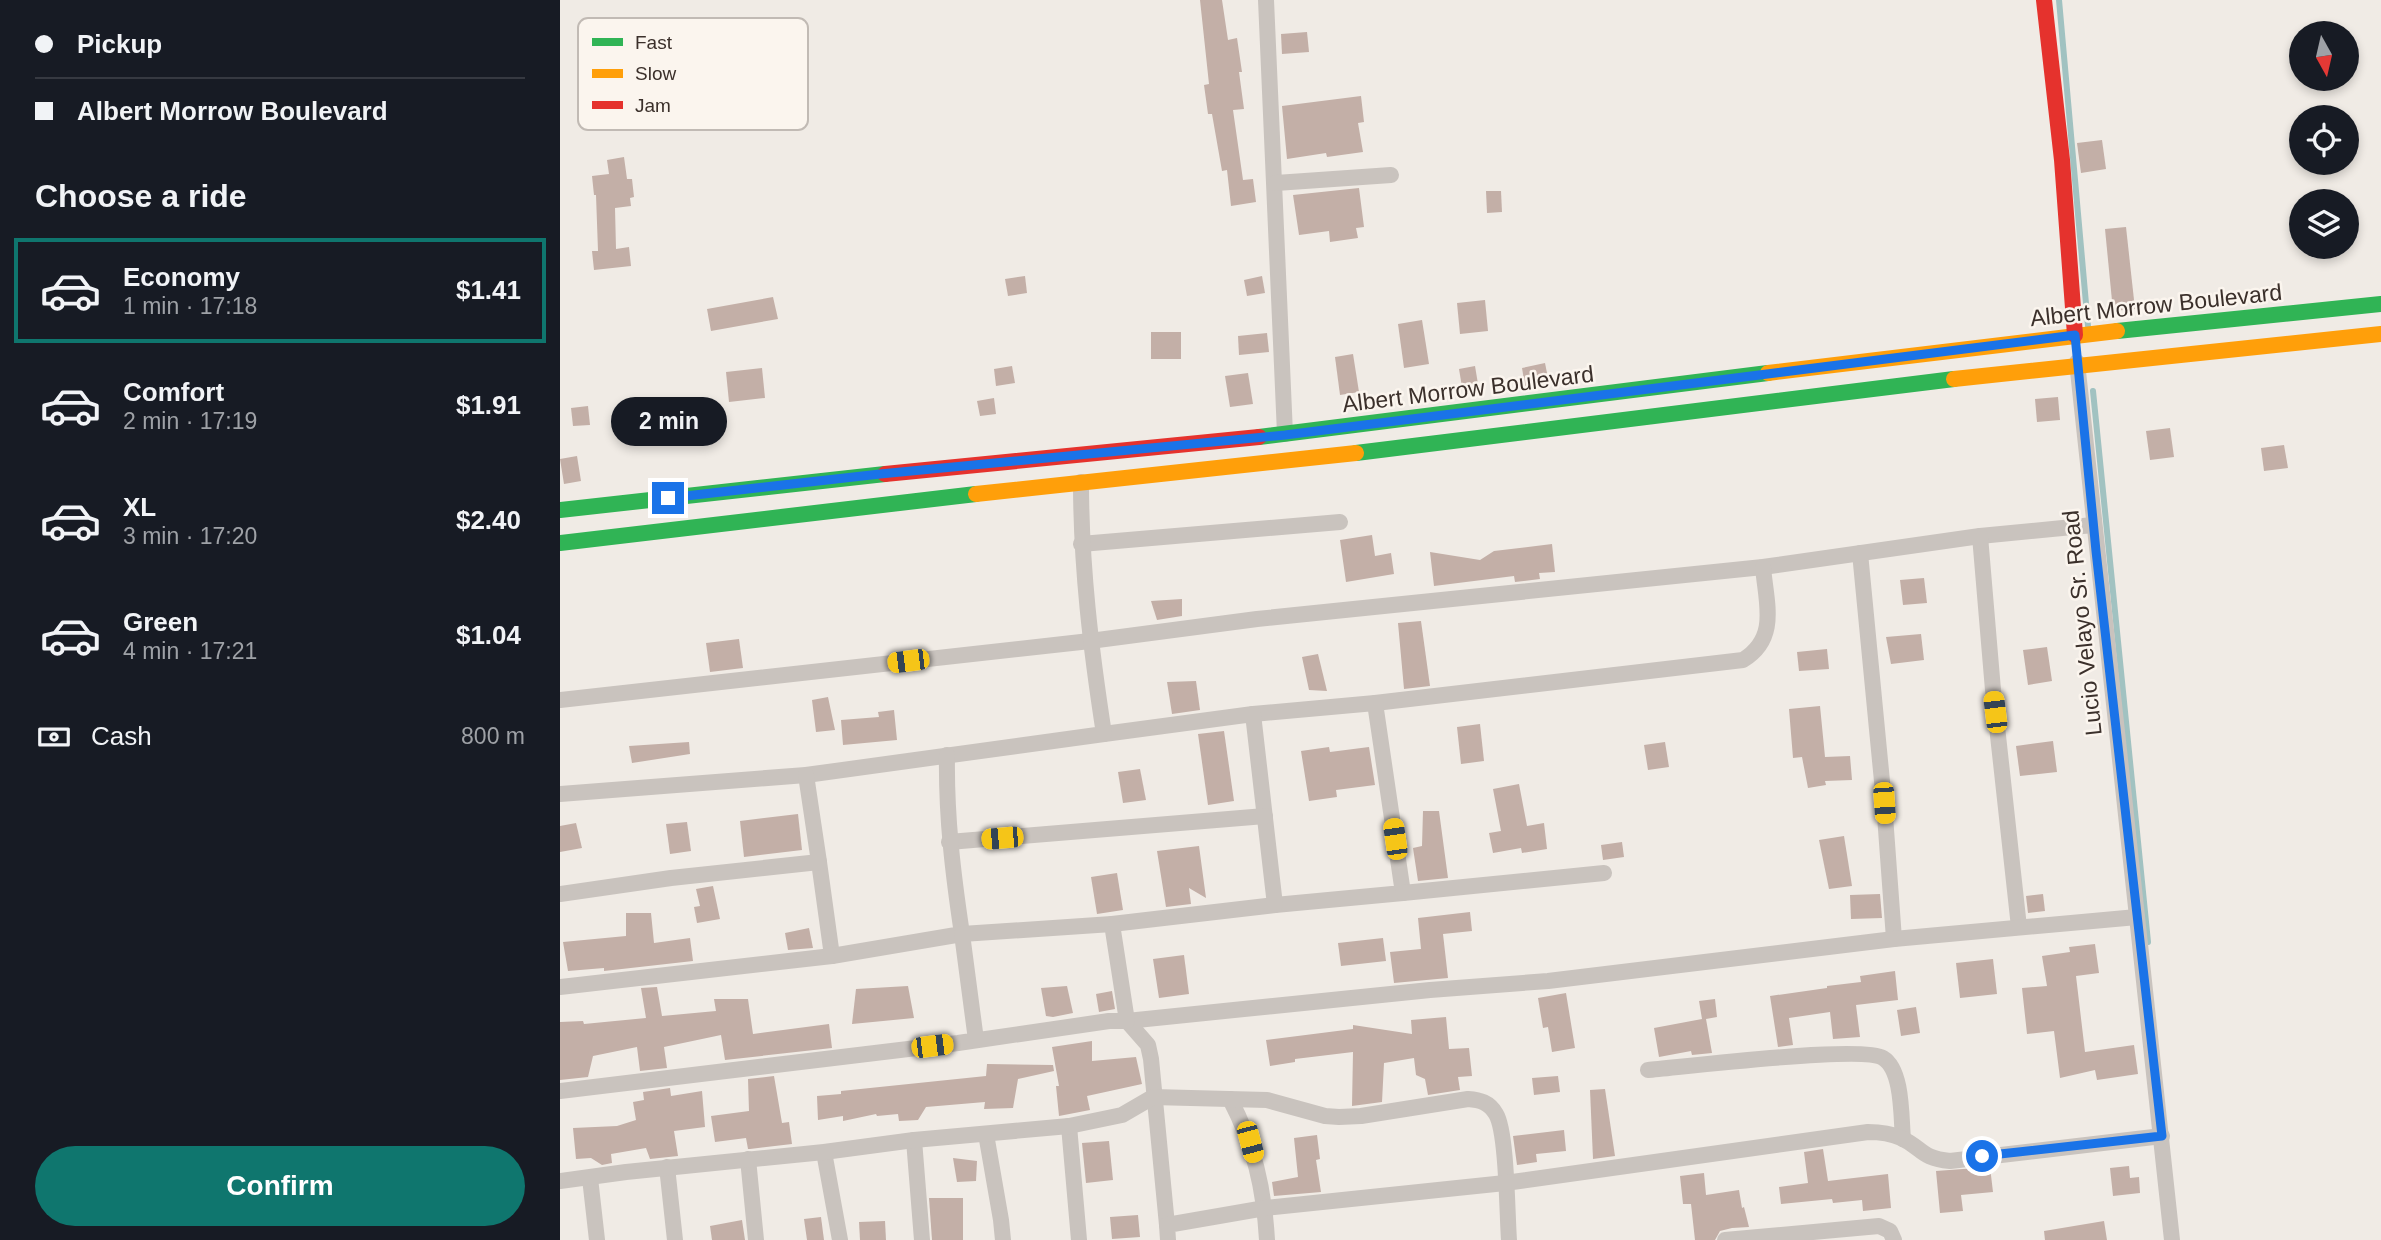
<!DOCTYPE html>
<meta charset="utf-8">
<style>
:root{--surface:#171b24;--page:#242831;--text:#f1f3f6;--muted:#9ea1a6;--line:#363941;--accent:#0f766e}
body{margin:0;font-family:Arial,sans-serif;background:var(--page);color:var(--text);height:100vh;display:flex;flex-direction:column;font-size:26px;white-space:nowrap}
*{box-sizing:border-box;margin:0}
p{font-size:23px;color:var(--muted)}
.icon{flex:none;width:38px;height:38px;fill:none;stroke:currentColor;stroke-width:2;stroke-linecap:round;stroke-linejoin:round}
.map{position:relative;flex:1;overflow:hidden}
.panel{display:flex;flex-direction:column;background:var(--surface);width:560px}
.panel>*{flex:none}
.top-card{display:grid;align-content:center;height:154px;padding:0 35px;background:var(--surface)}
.needle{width:46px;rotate:172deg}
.controls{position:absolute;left:1729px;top:21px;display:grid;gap:14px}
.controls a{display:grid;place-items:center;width:70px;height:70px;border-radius:50%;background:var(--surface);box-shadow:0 4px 10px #0003;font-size:35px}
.end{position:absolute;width:32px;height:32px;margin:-16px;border:9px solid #1a73e8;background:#fff;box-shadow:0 0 0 4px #fff}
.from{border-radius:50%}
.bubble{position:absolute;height:49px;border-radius:24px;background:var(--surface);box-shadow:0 4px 10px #0003;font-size:23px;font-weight:800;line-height:49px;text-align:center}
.car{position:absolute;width:21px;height:42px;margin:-21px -10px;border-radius:9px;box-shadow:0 0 5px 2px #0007;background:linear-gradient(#f5c518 24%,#345 0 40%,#f5c518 0 76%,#345 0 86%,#f5c518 0)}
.top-card b{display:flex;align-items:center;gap:24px;height:66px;font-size:26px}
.top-card b+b{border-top:2px solid var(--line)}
.top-card i{width:18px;height:18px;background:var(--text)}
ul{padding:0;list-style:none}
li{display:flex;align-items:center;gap:21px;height:105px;margin:0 14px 10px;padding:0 21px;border:4px solid transparent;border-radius:0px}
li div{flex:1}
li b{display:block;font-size:26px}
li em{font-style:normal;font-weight:800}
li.current{border-color:var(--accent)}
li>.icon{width:63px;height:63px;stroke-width:1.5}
h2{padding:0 35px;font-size:32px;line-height:84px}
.pay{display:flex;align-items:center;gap:18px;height:77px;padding:0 35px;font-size:26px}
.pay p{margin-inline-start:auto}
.action{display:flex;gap:14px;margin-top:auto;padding:14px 35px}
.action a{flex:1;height:80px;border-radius:42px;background:var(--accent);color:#fff;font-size:28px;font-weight:800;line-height:80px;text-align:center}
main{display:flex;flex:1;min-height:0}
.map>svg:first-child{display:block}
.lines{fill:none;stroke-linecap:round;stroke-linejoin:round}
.stream{stroke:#a1c2c1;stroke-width:6}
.building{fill:#c3afa7}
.street{stroke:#c9c3be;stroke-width:16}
.fast{stroke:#30b455;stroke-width:16}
.slow{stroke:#ff9f0a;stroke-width:16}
.jam{stroke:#e5322d;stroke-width:16}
.route{stroke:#1a73e8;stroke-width:9}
.labels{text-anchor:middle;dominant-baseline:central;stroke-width:5;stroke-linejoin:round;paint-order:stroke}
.street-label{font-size:23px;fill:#3b302b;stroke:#fbf5ee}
.key{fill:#fbf5ee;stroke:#c1bab4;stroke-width:2}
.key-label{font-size:19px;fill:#3b302b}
</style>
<main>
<section class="panel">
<div class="top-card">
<b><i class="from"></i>Pickup</b>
<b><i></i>Albert Morrow Boulevard</b>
</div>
<h2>Choose a ride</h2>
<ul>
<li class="current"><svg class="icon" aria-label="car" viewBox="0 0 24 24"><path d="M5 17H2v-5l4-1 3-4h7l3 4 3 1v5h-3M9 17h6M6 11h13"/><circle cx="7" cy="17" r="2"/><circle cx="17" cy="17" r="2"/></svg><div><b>Economy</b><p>1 min · 17:18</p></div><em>$1.41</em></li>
<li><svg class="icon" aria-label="car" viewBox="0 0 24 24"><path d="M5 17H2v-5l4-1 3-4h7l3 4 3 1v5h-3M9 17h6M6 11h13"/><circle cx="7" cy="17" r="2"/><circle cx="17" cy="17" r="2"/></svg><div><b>Comfort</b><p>2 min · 17:19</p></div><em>$1.91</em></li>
<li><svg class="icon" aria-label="car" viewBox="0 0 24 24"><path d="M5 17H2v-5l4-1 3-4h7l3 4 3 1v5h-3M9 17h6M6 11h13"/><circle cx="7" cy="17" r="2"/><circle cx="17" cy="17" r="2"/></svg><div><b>XL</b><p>3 min · 17:20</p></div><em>$2.40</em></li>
<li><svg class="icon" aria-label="car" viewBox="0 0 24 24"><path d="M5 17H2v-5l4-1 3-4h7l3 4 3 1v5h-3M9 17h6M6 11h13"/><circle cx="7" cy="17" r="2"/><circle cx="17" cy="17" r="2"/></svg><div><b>Green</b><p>4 min · 17:21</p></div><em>$1.04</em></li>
</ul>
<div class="pay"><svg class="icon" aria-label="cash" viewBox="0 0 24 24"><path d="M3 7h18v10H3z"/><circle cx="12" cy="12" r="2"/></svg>Cash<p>800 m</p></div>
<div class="action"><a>Confirm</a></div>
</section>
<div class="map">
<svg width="1821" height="1240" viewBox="0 0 1821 1240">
<rect width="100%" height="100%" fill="#f0ebe5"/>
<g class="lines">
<g class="stream">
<polyline points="1499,0 1528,326"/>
<polyline points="1533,391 1588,942"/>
</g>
</g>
<g class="building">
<polygon points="640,0 662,0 668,40 677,38 682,72 679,72 684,109 673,110 683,180 693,179 696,202 671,206 667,170 662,171 652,114 648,114 644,85 649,84"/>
<polygon points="747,32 749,52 722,54 721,34"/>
<polygon points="801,96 804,122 798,123 803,152 767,157 766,153 727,159 722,106"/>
<polygon points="1542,140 1546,169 1521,173 1517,143"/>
<polygon points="64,157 67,179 72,179 74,197 70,198 71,206 55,208 56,249 69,247 71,266 34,270 32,251 38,251 36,195 34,195 32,176 49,174 47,160"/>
<polygon points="799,188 804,227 796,228 798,238 770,242 769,231 739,235 733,195"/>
<polygon points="926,191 941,191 942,212 927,213"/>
<polygon points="1566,227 1575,309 1553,311 1545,229"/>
<polygon points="465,276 467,293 448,296 445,279"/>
<polygon points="702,276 705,293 687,296 684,280"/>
<polygon points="213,297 218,319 151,331 147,309"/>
<polygon points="925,300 928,331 900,334 897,303"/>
<polygon points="862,320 869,364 844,368 838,324"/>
<rect x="591" y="332" width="30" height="27"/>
<polygon points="707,333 709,352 679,355 678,336"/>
<polygon points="793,354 799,392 780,395 775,357"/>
<polygon points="985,363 989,383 965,386 962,368"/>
<polygon points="452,366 455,383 436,386 434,369"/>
<polygon points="915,366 918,384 902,387 899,369"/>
<polygon points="202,368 205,398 169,402 166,372"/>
<polygon points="688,373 693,404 670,407 665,376"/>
<polygon points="1498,397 1500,420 1477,422 1475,399"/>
<polygon points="434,398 436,414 420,416 417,401"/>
<polygon points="28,406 30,425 13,426 11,408"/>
<polygon points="1610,428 1614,457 1590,460 1586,431"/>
<polygon points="1724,445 1728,468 1704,471 1701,448"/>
<polygon points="17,456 21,481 4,484 0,459"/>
<polygon points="812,535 815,556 831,553 834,574 786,582 780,540"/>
<polygon points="992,544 995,572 979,573 980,579 955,582 954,576 874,586 870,552 920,560 934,551"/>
<polygon points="1364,578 1367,603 1343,605 1340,580"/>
<polygon points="622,599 622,616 597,620 591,601"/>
<polygon points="861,621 870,686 844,689 838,623"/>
<polygon points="1361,634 1364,660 1331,664 1326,637"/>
<polygon points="179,639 183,668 150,672 146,643"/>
<polygon points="1487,647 1492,681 1468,685 1463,650"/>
<polygon points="1267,649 1269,669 1239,671 1237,652"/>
<polygon points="758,654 767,691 749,690 742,657"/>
<polygon points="636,681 640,710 612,714 607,682"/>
<polygon points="268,697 275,730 256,732 252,700"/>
<polygon points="1260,706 1265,757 1290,756 1292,780 1265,781 1266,785 1248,788 1242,757 1233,758 1229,709"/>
<polygon points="334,710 337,740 283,745 281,720 319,717 318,712"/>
<polygon points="920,724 924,761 901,764 897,727"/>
<polygon points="664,731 674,801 648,805 638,734"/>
<polygon points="1493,741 1497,772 1460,776 1456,746"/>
<polygon points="129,742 130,754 72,763 69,746"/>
<polygon points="1105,742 1109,767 1088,770 1084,745"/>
<polygon points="769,747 770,752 809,747 815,785 776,790 777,797 749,801 741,751"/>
<polygon points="580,769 586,800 563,803 558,772"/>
<polygon points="959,784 967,826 984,823 987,849 962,853 961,848 933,853 929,833 941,831 933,789"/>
<polygon points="863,811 879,811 888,878 858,881 853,848 862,846"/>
<polygon points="238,814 242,850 184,857 180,821"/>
<polygon points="127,822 131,851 110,854 106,824"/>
<polygon points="16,823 22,848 0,852 0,826"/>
<polygon points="1284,836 1292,886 1269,889 1259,840"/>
<polygon points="1062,842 1064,857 1043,860 1041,845"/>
<polygon points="639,846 646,898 629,888 631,904 606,907 597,851"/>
<polygon points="557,873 563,910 537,914 531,877"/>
<polygon points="153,886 160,919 137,923 134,907 140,906 136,889"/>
<polygon points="1320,894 1322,918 1291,919 1290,895"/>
<polygon points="1483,894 1485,911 1468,913 1466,896"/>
<polygon points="910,912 912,931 883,934 888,978 834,983 830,952 861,949 858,918"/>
<polygon points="66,913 91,913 94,943 130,938 133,961 44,971 44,968 8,971 3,942 66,936"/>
<polygon points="249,928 253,948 228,950 225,933"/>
<polygon points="823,938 826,961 781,966 778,943"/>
<polygon points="1535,944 1539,973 1516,976 1525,1052 1574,1045 1578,1074 1537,1080 1535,1070 1500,1078 1494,1031 1467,1034 1462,988 1487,986 1482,956 1510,952 1509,947"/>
<polygon points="624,955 629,994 599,998 593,959"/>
<polygon points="1433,959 1437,994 1400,998 1396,963"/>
<polygon points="1335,971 1338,1000 1296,1005 1300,1037 1273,1039 1270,1012 1229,1018 1233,1045 1218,1047 1210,996 1267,988 1267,986 1301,982 1300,976"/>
<polygon points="348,986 354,1018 292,1024 296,989"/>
<polygon points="507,986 513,1013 493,1017 486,1016 481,988"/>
<polygon points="97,987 102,1016 156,1011 154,999 188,999 193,1034 269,1024 272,1048 165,1060 161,1035 104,1047 107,1068 80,1071 77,1047 33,1056 28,1077 0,1080 0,1022 23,1021 24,1024 86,1018 81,988"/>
<polygon points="552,991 555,1009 539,1012 536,994"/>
<polygon points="1006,993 1015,1048 992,1052 988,1027 983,1028 978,998"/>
<polygon points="1155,999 1157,1017 1146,1019 1152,1053 1132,1055 1131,1051 1099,1057 1094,1028 1142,1019 1139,1001"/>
<polygon points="1356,1007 1360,1033 1341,1036 1337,1010"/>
<polygon points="886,1017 889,1049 909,1048 912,1076 898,1077 900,1090 868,1095 865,1079 856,1075 854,1058 824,1063 822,1102 792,1106 793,1052 735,1059 735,1062 710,1066 706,1040 793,1029 793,1025 852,1034 851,1020"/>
<polygon points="532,1041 532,1061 576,1057 582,1084 527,1096 530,1110 499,1116 496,1086 499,1086 492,1047"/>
<polygon points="427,1064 493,1065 494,1071 458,1079 453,1108 424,1109 425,1102 366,1107 358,1120 339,1121 338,1114 317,1116 316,1114 283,1121 283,1116 258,1120 257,1096 281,1094 281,1091 426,1076"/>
<polygon points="214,1076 222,1123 229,1122 232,1144 190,1149 188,1149 186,1138 155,1142 151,1116 189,1111 188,1079"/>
<polygon points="998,1076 1000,1092 974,1095 972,1078"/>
<polygon points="110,1088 111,1096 142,1091 145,1127 114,1131 118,1156 90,1159 86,1148 51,1154 52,1163 42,1165 31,1158 16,1159 13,1128 57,1126 76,1120 73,1102 84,1100 83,1092"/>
<polygon points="1045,1089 1055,1156 1033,1159 1030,1090"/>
<polygon points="1004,1130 1006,1151 976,1154 977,1162 957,1165 953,1136"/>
<polygon points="757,1135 760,1159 756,1160 761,1192 714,1196 712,1182 738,1177 734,1138"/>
<polygon points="549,1141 553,1180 526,1183 522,1143"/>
<polygon points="1263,1149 1268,1181 1328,1174 1331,1208 1303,1211 1302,1200 1273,1203 1272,1199 1221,1204 1219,1187 1248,1183 1244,1152"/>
<polygon points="393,1158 417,1161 416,1181 397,1182"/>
<polygon points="1569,1166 1570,1178 1579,1177 1580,1193 1553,1196 1550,1168"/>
<polygon points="1430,1167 1433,1192 1401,1195 1403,1211 1380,1213 1376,1171"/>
<polygon points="1144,1173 1146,1195 1179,1190 1182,1208 1184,1207 1189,1227 1172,1228 1160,1231 1155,1240 1135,1240 1131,1204 1123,1204 1120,1176"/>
<polygon points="369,1198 403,1198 403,1240 372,1240"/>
<polygon points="578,1215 580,1237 552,1239 550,1217"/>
<polygon points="261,1217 264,1240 247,1240 244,1219"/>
<polygon points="182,1220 185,1240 152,1240 150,1226"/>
<polygon points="325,1221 326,1240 300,1240 299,1222"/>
<polygon points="1544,1221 1547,1240 1485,1240 1484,1231"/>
</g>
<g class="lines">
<g class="street">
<polyline points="706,0 725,434"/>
<polyline points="716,183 831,175"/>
<polyline points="1517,362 1612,1240"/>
<polyline points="1420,536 1533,525"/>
<polyline points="521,544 780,522"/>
<polyline points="1300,553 1324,802 1334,939"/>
<polyline points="0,700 530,641 697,619 1203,567 1420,536 1433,690 1459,927"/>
<path d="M 815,703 L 1183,660 C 1219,638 1206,603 1203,567"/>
<polyline points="693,714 815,703 843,893 715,905"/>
<polyline points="544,734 693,714 715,905 552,924"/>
<path d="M 0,794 L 246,775 L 544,734 C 531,650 521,567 521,482"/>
<polyline points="389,842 705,816"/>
<polyline points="259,862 272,956"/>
<polyline points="843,893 1044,873"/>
<polyline points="0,894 111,878 259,862 246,775"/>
<path d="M 0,987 L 272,956 L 402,934 C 393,874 386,816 387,755"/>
<polyline points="567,1021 870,990 988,981 1334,939 1577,917"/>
<polyline points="567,1021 588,1045 591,1059 607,1225"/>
<path d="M 1088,1070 C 1123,1067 1302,1045 1323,1058 C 1343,1070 1341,1118 1343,1139"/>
<polyline points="0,1091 398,1043 549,1021 567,1021 552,924 402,934 416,1040"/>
<path d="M 670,1099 C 694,1145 704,1188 707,1240"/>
<polyline points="509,1126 519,1240"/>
<polyline points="426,1134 441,1220 443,1240"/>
<polyline points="354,1140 362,1240"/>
<polyline points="264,1152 280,1240"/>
<polyline points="188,1159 196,1240"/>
<polyline points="107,1167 115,1240"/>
<polyline points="30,1178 37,1240"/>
<path d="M 0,1181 L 66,1172 L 264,1152 L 354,1140 L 509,1126 L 562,1115 L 593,1097 L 707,1100 L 765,1116 L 779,1117 L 801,1116 L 908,1099 C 920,1100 929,1102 936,1114 C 947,1132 947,1214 949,1240"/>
<path d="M 608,1240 L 607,1225 L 705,1208 L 945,1183 L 1308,1132 C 1320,1132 1330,1133 1341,1138 C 1363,1148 1360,1158 1390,1161 L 1602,1136"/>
<polyline points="1165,1240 1319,1226 1330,1231 1334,1240"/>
</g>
<g class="fast">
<polyline points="1557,331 1821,304"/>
<polyline points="699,437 1208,373"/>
<polyline points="796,453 1394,379"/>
<polyline points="0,510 325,474"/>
<polyline points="0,543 416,494"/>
</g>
<g class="slow">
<polyline points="1208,373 1557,331"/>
<polyline points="1394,379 1821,334"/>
<polyline points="416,494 796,453"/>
</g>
<g class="jam">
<polyline points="1484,0 1502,160 1515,335"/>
<polyline points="325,474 699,437"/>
</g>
</g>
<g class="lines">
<polyline class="route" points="108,498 320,474 725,435 1515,335 1536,551 1602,1136 1422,1156"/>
</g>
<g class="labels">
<g class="street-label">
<text transform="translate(1596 305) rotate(-6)">Albert Morrow Boulevard</text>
<text transform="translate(908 389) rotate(-7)">Albert Morrow Boulevard</text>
<text transform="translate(1522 623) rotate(-96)">Lucio Velayo Sr. Road</text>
</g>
</g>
<rect x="18" y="18" width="230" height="112" rx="10" class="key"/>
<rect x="32" y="38" width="31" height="8" fill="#30b455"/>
<rect x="32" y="69" width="31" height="9" fill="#ff9f0a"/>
<rect x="32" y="101" width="31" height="8" fill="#e5322d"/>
<g class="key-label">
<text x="75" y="49">Fast</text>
<text x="75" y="80">Slow</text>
<text x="75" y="112">Jam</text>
</g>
</svg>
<div class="controls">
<a><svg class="needle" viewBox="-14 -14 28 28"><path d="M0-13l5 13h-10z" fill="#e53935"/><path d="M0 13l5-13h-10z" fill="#9ea1a6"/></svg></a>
<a><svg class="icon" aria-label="locate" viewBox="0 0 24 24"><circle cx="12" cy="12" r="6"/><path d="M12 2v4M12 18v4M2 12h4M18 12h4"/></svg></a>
<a><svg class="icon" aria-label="layers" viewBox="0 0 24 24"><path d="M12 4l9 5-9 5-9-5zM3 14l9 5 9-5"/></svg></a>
</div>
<i class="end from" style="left:1422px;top:1156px"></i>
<i class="end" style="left:108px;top:498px"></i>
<div class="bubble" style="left:51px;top:397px;width:116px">2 min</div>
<i class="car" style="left:348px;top:661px;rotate:263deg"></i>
<i class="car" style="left:1435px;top:712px;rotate:353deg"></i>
<i class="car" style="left:1324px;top:803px;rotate:176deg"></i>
<i class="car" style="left:442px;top:838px;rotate:265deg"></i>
<i class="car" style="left:835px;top:839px;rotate:352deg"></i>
<i class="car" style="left:372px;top:1046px;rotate:83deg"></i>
<i class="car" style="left:690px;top:1142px;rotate:165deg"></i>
</div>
</main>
